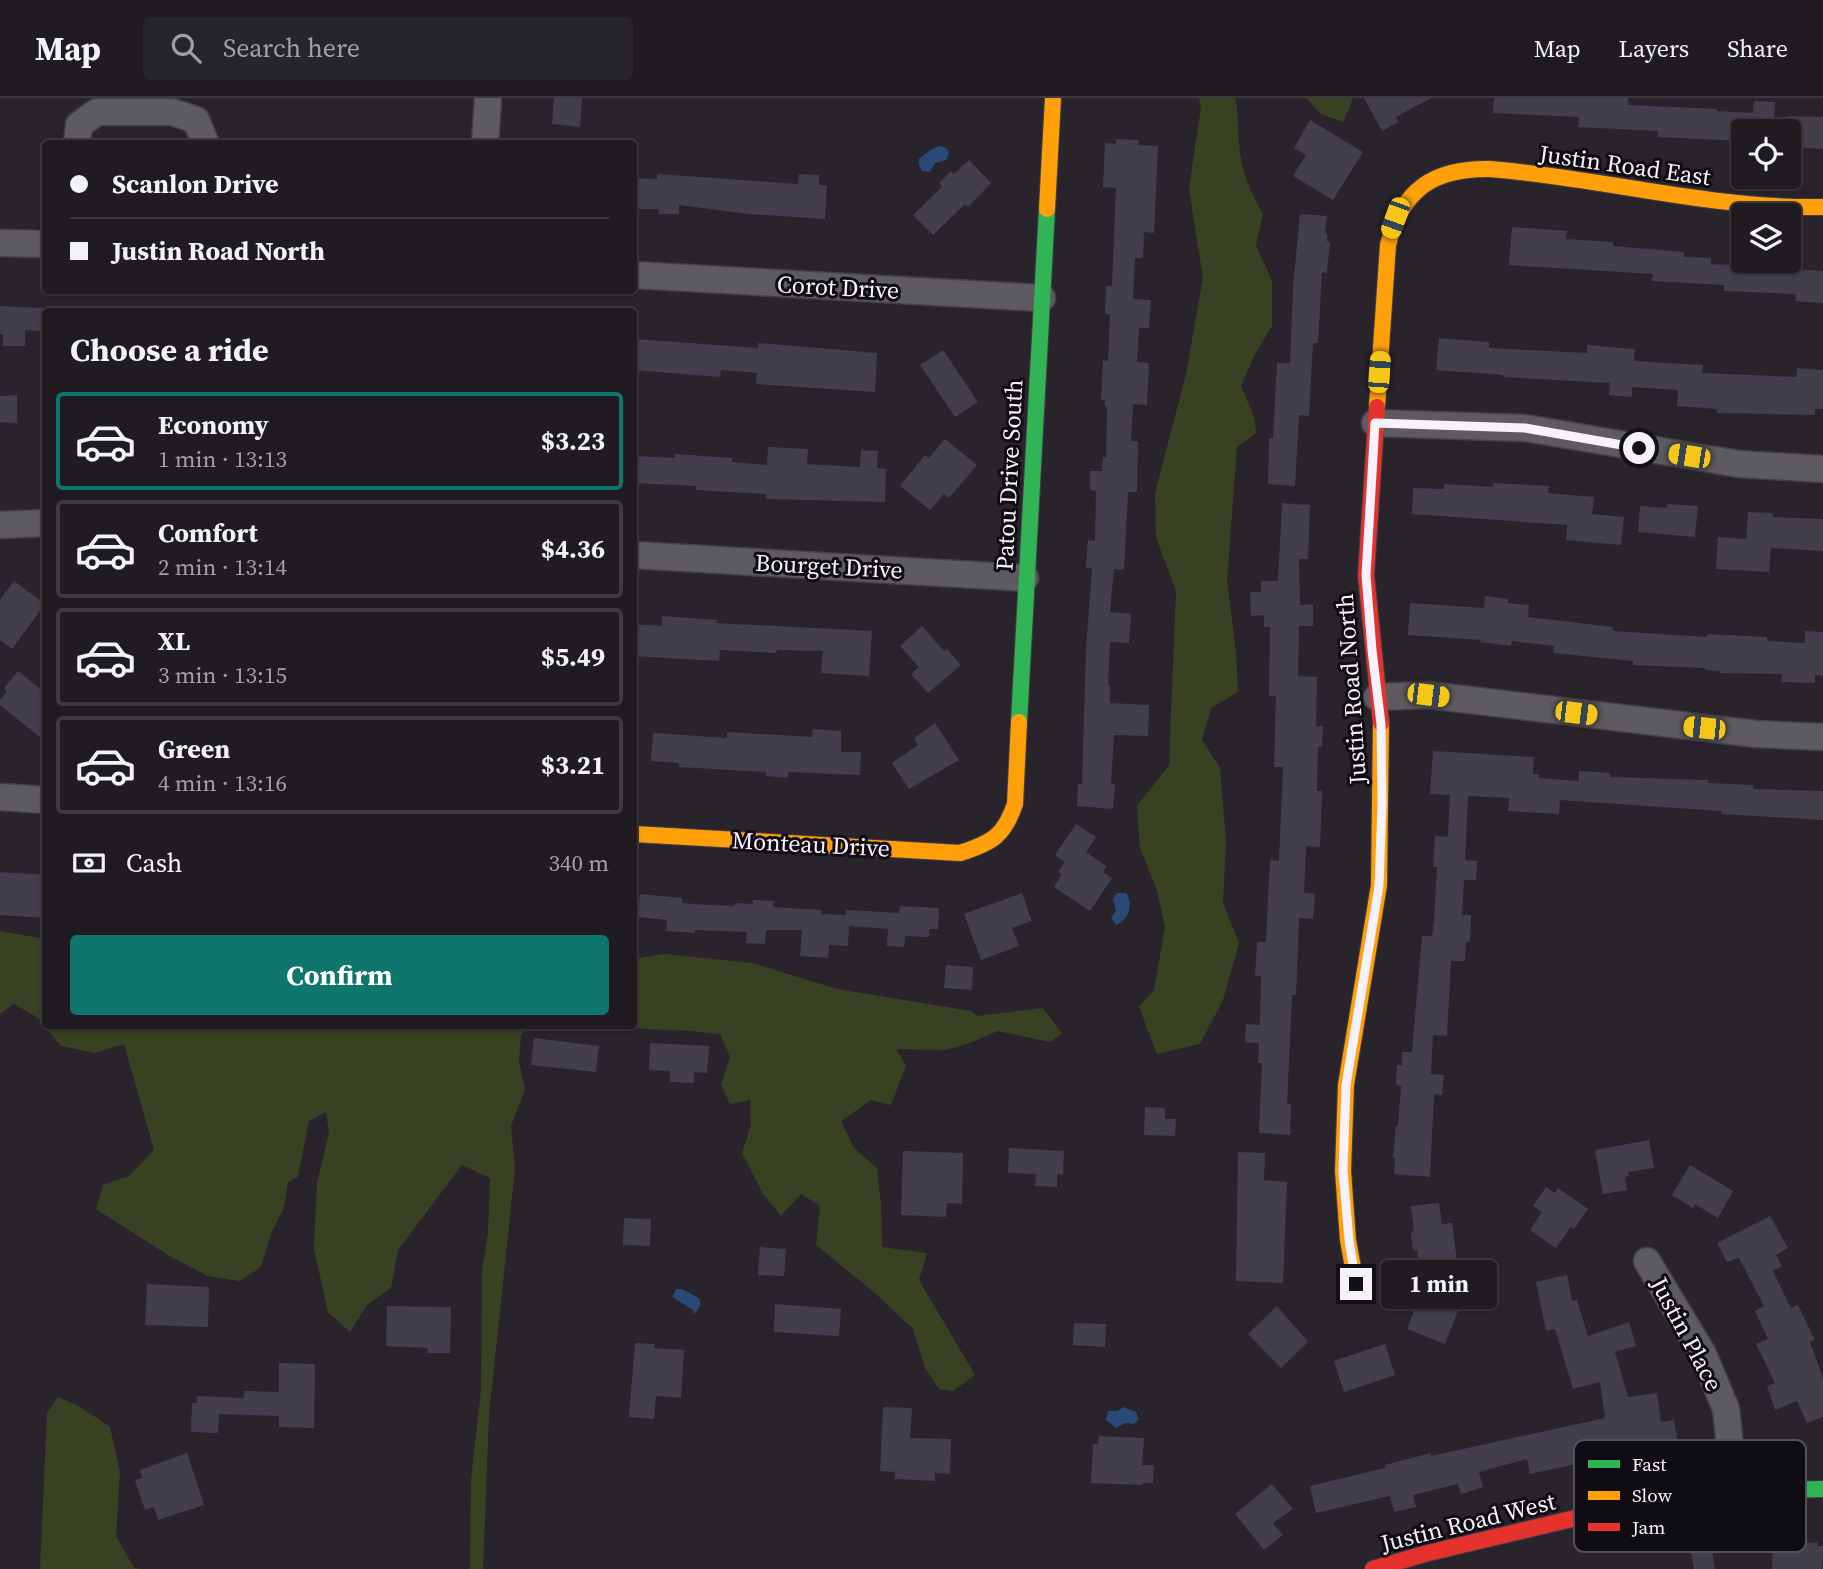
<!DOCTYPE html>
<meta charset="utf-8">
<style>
:root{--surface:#1f1b21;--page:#27242a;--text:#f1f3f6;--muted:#a1a1a5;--line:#3c393f;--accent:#0f766e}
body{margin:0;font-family:"Source Serif 4",serif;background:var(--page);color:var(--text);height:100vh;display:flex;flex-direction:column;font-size:26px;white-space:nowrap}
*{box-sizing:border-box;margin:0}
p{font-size:23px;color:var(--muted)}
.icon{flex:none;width:38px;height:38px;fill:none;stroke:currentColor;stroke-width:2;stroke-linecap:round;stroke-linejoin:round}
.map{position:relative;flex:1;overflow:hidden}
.drawer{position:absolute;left:42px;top:210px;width:595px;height:721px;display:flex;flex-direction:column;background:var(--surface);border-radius:7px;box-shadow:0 2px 5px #0004,0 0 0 2px var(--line)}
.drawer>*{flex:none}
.top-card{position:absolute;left:42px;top:42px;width:595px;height:154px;border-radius:7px;box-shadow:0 2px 5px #0004,0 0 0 2px var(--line);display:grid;align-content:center;height:154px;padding:0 28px;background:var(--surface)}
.tools{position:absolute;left:1731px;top:21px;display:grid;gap:14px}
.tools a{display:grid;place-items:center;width:70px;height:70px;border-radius:7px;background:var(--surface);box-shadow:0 2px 5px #0004,0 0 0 2px var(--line);font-size:35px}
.end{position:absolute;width:32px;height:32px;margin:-16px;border:9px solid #f6f1fb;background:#111;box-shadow:0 0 0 4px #111}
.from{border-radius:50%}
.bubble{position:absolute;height:49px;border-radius:7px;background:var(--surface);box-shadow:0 2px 5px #0004,0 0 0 2px var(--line);font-size:23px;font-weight:700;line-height:49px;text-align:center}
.car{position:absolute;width:21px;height:42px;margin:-21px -10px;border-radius:9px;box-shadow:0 0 5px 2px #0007;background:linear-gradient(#f5c518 24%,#345 0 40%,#f5c518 0 76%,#345 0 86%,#f5c518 0)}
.top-card b{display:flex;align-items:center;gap:24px;height:66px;font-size:26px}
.top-card b+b{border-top:2px solid var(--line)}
.top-card i{width:18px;height:18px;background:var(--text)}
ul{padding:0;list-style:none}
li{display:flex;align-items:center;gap:21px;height:98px;margin:0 14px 10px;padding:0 14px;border:4px solid var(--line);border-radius:7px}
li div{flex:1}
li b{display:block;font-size:26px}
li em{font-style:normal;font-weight:700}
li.selected{border-color:var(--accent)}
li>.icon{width:63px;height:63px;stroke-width:1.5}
h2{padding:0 28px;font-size:32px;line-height:84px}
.pay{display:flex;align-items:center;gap:18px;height:77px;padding:0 28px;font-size:26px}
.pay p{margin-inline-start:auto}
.button{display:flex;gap:14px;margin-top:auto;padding:14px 28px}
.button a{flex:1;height:80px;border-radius:7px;background:var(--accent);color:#fff;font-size:28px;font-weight:700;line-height:80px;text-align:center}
header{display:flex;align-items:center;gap:42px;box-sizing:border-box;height:98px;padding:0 35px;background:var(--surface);border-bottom:2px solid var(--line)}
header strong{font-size:33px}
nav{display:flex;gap:38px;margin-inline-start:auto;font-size:24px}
.search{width:490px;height:63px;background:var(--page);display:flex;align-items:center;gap:18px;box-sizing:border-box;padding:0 24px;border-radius:7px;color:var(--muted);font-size:26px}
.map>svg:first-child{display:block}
.green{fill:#384222}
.water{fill:#2a4976}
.building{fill:#423e4b}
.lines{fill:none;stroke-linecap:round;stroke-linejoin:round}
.street-casing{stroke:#433f46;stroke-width:29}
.fast-casing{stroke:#433f46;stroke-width:18}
.slow-casing{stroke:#433f46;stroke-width:18}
.jam-casing{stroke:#433f46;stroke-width:18}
.street{stroke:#5d5a60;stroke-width:26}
.fast{stroke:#30b455;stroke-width:16}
.slow{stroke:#ff9f0a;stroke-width:16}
.jam{stroke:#e5322d;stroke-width:16}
.route{stroke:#f6f1fb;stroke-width:9}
.labels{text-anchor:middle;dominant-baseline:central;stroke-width:6;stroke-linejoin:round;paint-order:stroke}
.street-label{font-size:24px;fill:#f6f1fb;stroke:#100c13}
.key{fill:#100c13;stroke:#555159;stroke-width:2}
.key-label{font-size:19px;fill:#f6f1fb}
</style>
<header>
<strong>Map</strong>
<div class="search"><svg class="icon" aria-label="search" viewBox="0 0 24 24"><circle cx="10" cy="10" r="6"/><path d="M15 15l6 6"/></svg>Search here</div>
<nav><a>Map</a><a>Layers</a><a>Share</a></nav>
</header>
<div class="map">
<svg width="1823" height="1471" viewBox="0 0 1823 1471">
<rect width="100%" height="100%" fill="#29242c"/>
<g class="green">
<path d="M 1199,0 L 1235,0 C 1239,15 1237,29 1239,44 C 1241,72 1249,92 1263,116 L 1256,148 L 1272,183 L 1272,228 L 1255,256 L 1241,288 L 1254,319 L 1256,335 L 1237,349 L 1227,483 L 1236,555 L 1238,594 L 1211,610 L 1202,642 L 1220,670 L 1226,743 L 1223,805 L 1239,845 L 1223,902 L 1200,946 L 1157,956 L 1139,909 L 1154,892 L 1165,829 L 1157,792 L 1140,750 L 1137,708 L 1169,667 L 1176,493 L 1156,439 L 1155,395 L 1186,276 L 1203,180 L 1189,91 L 1201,9 Z"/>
<polygon points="1306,0 1352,0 1352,3 1343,24 1321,16"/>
<polygon points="0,833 45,841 46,928 634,928 634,861 665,856 752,865 837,891 971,913 977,918 1043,910 1062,936 1050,944 998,933 967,946 945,952 896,951 906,967 891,1007 871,1002 841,1023 854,1050 877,1070 881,1108 882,1149 927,1155 919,1182 975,1277 953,1293 939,1291 925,1270 913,1231 875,1195 816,1147 820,1108 801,1096 781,1118 763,1096 742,1055 751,1027 750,1002 730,1006 721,987 730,959 720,936 690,933 628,930 574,931 537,928 521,936 519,964 525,991 511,1028 515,1071 489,1317 483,1471 470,1471 471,1382 481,1291 482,1172 488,1135 490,1080 462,1067 398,1152 391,1190 367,1207 350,1234 328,1214 314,1151 317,1085 329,1035 326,1014 309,1023 298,1079 288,1084 284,1110 272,1133 261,1169 240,1183 208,1178 171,1159 96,1111 103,1087 129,1078 154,1052 124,946 95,955 61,948 38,920 14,906 0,916"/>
<polygon points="58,1299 79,1308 110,1329 120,1374 116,1438 134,1470 142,1471 40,1471 47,1315"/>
</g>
<g class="water">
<polygon points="940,48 946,50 949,55 946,62 935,65 930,74 922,73 919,67 919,61 930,52"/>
<path d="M 1117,795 L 1126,795 C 1134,806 1129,822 1116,827 L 1111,820 L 1116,813 L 1113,800 Z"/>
<polygon points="676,1191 682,1191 699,1200 701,1206 694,1217 693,1212 674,1200 673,1197"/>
<polygon points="1123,1309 1136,1314 1139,1321 1134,1326 1125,1325 1116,1330 1106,1322 1108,1313 1118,1313"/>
</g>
<g class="building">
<polygon points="554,0 582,0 580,29 552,26"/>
<polygon points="1364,0 1431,0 1396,19 1398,24 1382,33"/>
<polygon points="1494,0 1628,0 1628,7 1717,11 1717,13 1753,15 1754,3 1775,4 1773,33 1743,33 1743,43 1658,39 1658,33 1578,29 1579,19 1493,15"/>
<polygon points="1788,18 1823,19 1823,51 1788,49"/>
<polygon points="1310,22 1363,54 1333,102 1293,78 1306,57 1294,50"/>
<polygon points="1116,41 1139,42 1138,47 1158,48 1154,135 1144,134 1143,160 1135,160 1133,201 1151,202 1149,230 1139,230 1137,264 1149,265 1147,307 1133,306 1131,343 1138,343 1137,394 1128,394 1124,472 1114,471 1110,514 1131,516 1129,545 1110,544 1108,587 1110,587 1110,605 1149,607 1148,638 1114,637 1111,686 1115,686 1113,711 1077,708 1078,686 1082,686 1086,551 1092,470 1086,470 1088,442 1095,443 1096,393 1090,392 1090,373 1102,373 1103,359 1106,359 1107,309 1105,309 1105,302 1101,302 1103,262 1108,263 1110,216 1105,216 1106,188 1112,188 1116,90 1103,89 1105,45 1116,46"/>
<polygon points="969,62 991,85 968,109 965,106 933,137 913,117 942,89 939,85 951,73 954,76"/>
<polygon points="657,76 798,86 799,76 819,77 819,87 827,88 825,121 749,116 679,107 679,116 658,116 659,111 634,111 634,80 657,81"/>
<polygon points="1300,116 1327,118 1325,135 1327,135 1327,143 1330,144 1327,175 1322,174 1318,245 1313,245 1309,318 1299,317 1295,388 1268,386 1269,340 1273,340 1277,265 1290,265 1293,190"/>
<polygon points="1512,129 1567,133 1566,141 1613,144 1613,148 1684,154 1684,159 1711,160 1711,166 1752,168 1752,164 1782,165 1782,170 1823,173 1823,205 1795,203 1796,196 1724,193 1724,187 1652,183 1653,176 1509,167"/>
<polygon points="0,208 43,210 42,233 25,232 25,248 3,248 3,236 0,236"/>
<polygon points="1439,240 1489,244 1489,250 1587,255 1587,247 1635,251 1634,263 1703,267 1702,275 1796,279 1797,270 1823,272 1823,311 1815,311 1815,317 1717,315 1717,311 1677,308 1678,292 1632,289 1632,299 1609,297 1610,285 1503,279 1503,277 1436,272"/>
<polygon points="634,241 758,250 758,245 877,255 875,294 756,286 757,275 721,272 720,279 634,272"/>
<polygon points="943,252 978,304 955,319 920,267"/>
<polygon points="17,297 17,325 0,324 0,298"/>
<polygon points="945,341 977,367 949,400 944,396 930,412 900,388 925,357 929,360"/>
<polygon points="768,349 808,351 807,366 860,369 861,352 878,353 877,370 886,371 885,404 766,401 766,396 696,392 696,388 634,385 634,358 675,360 675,356 732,360 732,364 767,367"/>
<polygon points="1493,385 1549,388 1548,395 1594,399 1592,416 1624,419 1621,447 1566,442 1567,427 1412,416 1413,390 1444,391 1444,386 1493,389"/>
<polygon points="1282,405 1310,407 1308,461 1299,461 1300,507 1313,506 1313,528 1299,528 1298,578 1317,579 1316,628 1323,628 1322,649 1318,649 1317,693 1322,693 1320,749 1306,748 1304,795 1315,796 1313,821 1299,820 1296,897 1292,897 1287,1006 1291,1006 1290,1037 1259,1035 1262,965 1258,965 1259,945 1245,944 1246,926 1260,927 1261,878 1255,878 1257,844 1266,844 1270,762 1279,763 1283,669 1274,669 1276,598 1269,598 1270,529 1264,529 1264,517 1251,518 1250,494 1261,494 1261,483 1278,483"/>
<polygon points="1667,406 1698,408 1695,439 1638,434 1640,408 1667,410"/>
<polygon points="1748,414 1773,415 1773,419 1823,421 1823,453 1771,450 1769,474 1716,471 1718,439 1746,441"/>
<polygon points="14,483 45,506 12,551 0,542 0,502"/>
<polygon points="1485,498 1508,501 1508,505 1529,507 1528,519 1613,529 1613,533 1707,539 1707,536 1767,539 1767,543 1805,545 1805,533 1823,534 1823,578 1815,577 1815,585 1781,584 1782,576 1719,575 1720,573 1705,572 1705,570 1633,567 1633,563 1553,555 1554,548 1512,543 1511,548 1480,544 1481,542 1408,537 1410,505 1484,510"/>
<polygon points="662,518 717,522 716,525 872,533 869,578 821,575 823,553 777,552 776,555 720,552 719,563 634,558 634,526 662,528"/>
<polygon points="922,528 944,553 947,551 961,567 928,595 911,576 919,569 900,548"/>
<polygon points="18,573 46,596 46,644 0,607 0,602 7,593 4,590"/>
<polygon points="935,625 959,662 909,691 892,665 918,647 914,640"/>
<polygon points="813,631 841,633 841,654 861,654 860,677 788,674 788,680 766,678 766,674 679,669 679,665 651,663 653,635 727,640 727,634 812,639"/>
<polygon points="1433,653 1534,659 1533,676 1539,676 1539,680 1579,683 1579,673 1610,675 1610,679 1708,682 1708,685 1753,687 1753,691 1823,693 1823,722 1721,716 1722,713 1560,702 1559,716 1508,713 1509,700 1468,698 1465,762 1477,763 1476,782 1464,782 1462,817 1471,817 1470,844 1466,844 1465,863 1451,863 1447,938 1433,937 1431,976 1444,977 1442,997 1434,996 1430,1079 1394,1076 1395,1060 1393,1060 1396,1028 1398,1028 1401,988 1396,987 1397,967 1402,967 1402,954 1412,954 1422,838 1432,838 1434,822 1437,769 1433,769 1435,738 1448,739 1450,697 1430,696"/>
<polygon points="1076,726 1096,739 1086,754 1106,768 1103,774 1112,780 1090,813 1054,789 1062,776 1058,774 1065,764 1055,757"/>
<polygon points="0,774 46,777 46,820 0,817"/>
<polygon points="1022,795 1032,823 1012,830 1019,848 981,862 964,816"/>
<polygon points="640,796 682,800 682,805 709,807 735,808 735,805 753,806 753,802 774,803 773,809 821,812 821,816 846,817 846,812 899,815 900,808 939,810 938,831 929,831 929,839 905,838 904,849 887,848 888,831 849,828 848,848 829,847 828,860 800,858 802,832 766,832 765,846 746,845 747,834 695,832 695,835 666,833 667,822 638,819"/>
<polygon points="946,867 973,869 972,892 944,890"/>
<polygon points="534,940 599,948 596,974 531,967"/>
<polygon points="650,945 709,948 707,975 694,974 694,985 670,984 670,973 649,972"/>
<polygon points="1145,1009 1165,1010 1165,1021 1176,1021 1175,1038 1144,1037"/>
<polygon points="1649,1042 1654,1070 1628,1074 1629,1078 1625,1079 1627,1092 1603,1096 1595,1052"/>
<polygon points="1009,1050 1064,1053 1063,1077 1057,1076 1057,1089 1035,1088 1036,1076 1008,1075"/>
<polygon points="903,1053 963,1055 962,1106 947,1105 946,1119 901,1117"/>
<polygon points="1238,1054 1265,1055 1264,1082 1287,1084 1283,1185 1236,1183"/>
<polygon points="1690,1067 1733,1093 1718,1120 1695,1106 1693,1110 1672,1097"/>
<polygon points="1546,1089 1555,1095 1558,1090 1588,1111 1574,1131 1571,1129 1556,1150 1530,1132 1542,1114 1533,1108"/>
<polygon points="1439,1105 1442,1126 1452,1125 1458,1171 1429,1174 1432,1166 1419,1168 1417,1152 1413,1153 1411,1134 1414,1133 1411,1108"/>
<polygon points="1770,1118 1788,1150 1776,1157 1782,1168 1773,1173 1791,1210 1798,1207 1815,1242 1810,1244 1823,1280 1823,1319 1807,1325 1797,1303 1775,1312 1767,1288 1775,1285 1756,1246 1768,1241 1755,1213 1764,1208 1739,1160 1727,1164 1717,1145"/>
<polygon points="624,1120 651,1121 650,1148 623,1147"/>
<polygon points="760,1149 786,1151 784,1178 758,1177"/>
<polygon points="1567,1177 1572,1203 1577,1202 1588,1238 1629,1224 1636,1248 1615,1254 1628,1299 1657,1295 1661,1324 1674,1322 1678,1345 1619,1354 1620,1368 1601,1370 1600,1361 1530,1376 1527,1361 1479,1374 1483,1389 1461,1396 1458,1386 1413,1397 1416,1409 1394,1414 1390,1398 1316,1415 1310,1388 1385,1370 1385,1367 1431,1355 1431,1358 1605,1320 1600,1284 1573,1291 1555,1231 1546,1233 1536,1184"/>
<polygon points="1426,1182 1464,1197 1445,1246 1407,1231"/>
<polygon points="147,1186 209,1189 208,1229 145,1227"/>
<polygon points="775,1206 841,1211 839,1238 774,1234"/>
<polygon points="387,1208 451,1209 450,1255 427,1255 428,1250 386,1248"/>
<polygon points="1277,1208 1308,1244 1281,1270 1248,1236"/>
<polygon points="1074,1225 1106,1226 1105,1249 1073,1247"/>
<polygon points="635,1245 655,1246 654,1250 684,1252 681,1300 656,1298 654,1321 629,1319"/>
<polygon points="1385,1246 1395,1277 1344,1294 1334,1263"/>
<polygon points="279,1265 315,1266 314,1330 279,1329 279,1318 219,1316 218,1335 191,1334 192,1305 197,1305 197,1298 244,1300 244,1293 279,1294"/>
<polygon points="883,1309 912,1310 910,1340 951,1341 950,1376 935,1375 935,1383 895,1381 895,1374 880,1373"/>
<polygon points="1099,1338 1144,1340 1142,1367 1154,1367 1153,1385 1143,1385 1143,1387 1091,1385 1093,1346 1098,1346"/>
<polygon points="187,1355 204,1407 158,1422 154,1409 145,1412 135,1382 142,1380 140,1372"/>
<polygon points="1272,1386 1293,1411 1273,1425 1283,1437 1264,1452 1235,1416"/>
<polygon points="1773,1439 1796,1440 1796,1444 1818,1445 1817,1448 1823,1448 1822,1471 1772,1471"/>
<polygon points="1711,1447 1715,1471 1694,1471 1690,1450"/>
</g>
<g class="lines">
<defs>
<g id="street">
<polyline points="77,46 79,27 97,14 172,14 196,22 206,46"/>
<polyline points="485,46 488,0"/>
<polyline points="0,145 46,146"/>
<polyline points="634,177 1042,200"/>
<polyline points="1375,325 1525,330 1739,366 1823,371"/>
<polyline points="0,427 46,425"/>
<polyline points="634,457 1025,480"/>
<polyline points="1377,599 1428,597 1756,636 1823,639"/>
<polyline points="0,699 46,702"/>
<polyline points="1647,1163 1703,1256 1726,1311 1735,1393"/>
</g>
<g id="fast">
<polyline points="1019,624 1047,111"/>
<polyline points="1688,1398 1735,1393 1823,1391"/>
</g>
<g id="slow">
<polyline points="1047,111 1053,0"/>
<path d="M 1377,309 L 1388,147 C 1402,91 1434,70 1490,71 C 1602,80 1710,111 1823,109"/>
<path d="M 634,736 L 960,755 C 992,745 1004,738 1015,706 L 1019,624"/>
<polyline points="1356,1186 1348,1142 1343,1073 1346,987 1379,787 1381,625"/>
</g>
<g id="jam">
<polyline points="1377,309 1366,477 1381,625"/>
<polyline points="1373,1471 1428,1455 1652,1402 1688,1398"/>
</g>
</defs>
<use href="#street" class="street-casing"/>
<use href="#fast" class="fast-casing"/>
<use href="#slow" class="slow-casing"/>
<use href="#jam" class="jam-casing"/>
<use href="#street" class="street"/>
<use href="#fast" class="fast"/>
<use href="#slow" class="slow"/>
<use href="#jam" class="jam"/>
</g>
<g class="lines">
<polyline class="route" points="1356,1186 1349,1142 1343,1073 1346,987 1379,788 1382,705 1381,626 1372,552 1366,477 1375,325 1525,330 1639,350"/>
</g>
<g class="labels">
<g class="street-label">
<text transform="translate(1625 67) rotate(8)">Justin Road East</text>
<text transform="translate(838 189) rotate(3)">Corot Drive</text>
<text transform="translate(1009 377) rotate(-87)">Patou Drive South</text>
<text transform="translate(829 468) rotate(3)">Bourget Drive</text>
<text transform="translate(1351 591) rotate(-94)">Justin Road North</text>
<text transform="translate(811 746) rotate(3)">Monteau Drive</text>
<text transform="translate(1687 1236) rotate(62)">Justin Place</text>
<text transform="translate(1468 1424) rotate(-14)">Justin Road West</text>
</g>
</g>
<rect x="1574" y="1342" width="232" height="112" rx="10" class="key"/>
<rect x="1588" y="1362" width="32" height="8" fill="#30b455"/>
<rect x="1588" y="1393" width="32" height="9" fill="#ff9f0a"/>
<rect x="1588" y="1425" width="32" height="8" fill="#e5322d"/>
<g class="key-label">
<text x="1632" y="1373">Fast</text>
<text x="1632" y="1404">Slow</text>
<text x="1632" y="1436">Jam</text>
</g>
</svg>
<div class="tools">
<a><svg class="icon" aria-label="locate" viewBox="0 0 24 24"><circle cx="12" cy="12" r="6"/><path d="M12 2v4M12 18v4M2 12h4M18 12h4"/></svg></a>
<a><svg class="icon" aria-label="layers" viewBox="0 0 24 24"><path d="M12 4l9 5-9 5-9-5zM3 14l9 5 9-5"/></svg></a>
</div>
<i class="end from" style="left:1639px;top:350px"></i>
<i class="end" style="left:1356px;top:1186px"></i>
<div class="bubble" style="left:1381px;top:1162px;width:116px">1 min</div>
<i class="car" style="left:1395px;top:120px;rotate:200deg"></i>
<i class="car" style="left:1379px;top:274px;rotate:4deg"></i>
<i class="car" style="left:1689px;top:358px;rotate:279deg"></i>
<i class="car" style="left:1428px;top:597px;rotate:97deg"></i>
<i class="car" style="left:1576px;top:615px;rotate:97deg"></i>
<i class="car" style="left:1704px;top:630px;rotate:276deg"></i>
<div class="top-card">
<b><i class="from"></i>Scanlon Drive</b>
<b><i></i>Justin Road North</b>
</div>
<section class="drawer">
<h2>Choose a ride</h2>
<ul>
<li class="selected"><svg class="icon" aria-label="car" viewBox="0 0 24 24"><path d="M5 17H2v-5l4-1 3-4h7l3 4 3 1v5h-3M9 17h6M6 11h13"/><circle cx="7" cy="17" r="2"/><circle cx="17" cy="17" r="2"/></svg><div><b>Economy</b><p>1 min · 13:13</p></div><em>$3.23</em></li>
<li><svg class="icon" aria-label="car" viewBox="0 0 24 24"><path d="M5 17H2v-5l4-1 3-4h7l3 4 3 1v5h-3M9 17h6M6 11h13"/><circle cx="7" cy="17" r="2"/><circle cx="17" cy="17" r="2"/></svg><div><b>Comfort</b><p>2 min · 13:14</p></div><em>$4.36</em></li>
<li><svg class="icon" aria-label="car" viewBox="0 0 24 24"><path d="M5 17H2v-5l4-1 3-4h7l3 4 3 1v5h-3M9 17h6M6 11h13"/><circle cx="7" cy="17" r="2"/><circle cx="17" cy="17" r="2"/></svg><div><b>XL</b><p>3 min · 13:15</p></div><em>$5.49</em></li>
<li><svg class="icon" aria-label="car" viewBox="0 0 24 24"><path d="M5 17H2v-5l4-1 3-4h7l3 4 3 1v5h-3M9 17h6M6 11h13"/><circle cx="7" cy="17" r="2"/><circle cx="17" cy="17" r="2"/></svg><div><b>Green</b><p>4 min · 13:16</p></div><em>$3.21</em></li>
</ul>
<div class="pay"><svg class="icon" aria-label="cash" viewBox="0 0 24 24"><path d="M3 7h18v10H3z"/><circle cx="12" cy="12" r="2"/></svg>Cash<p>340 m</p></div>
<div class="button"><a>Confirm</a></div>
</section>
</div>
